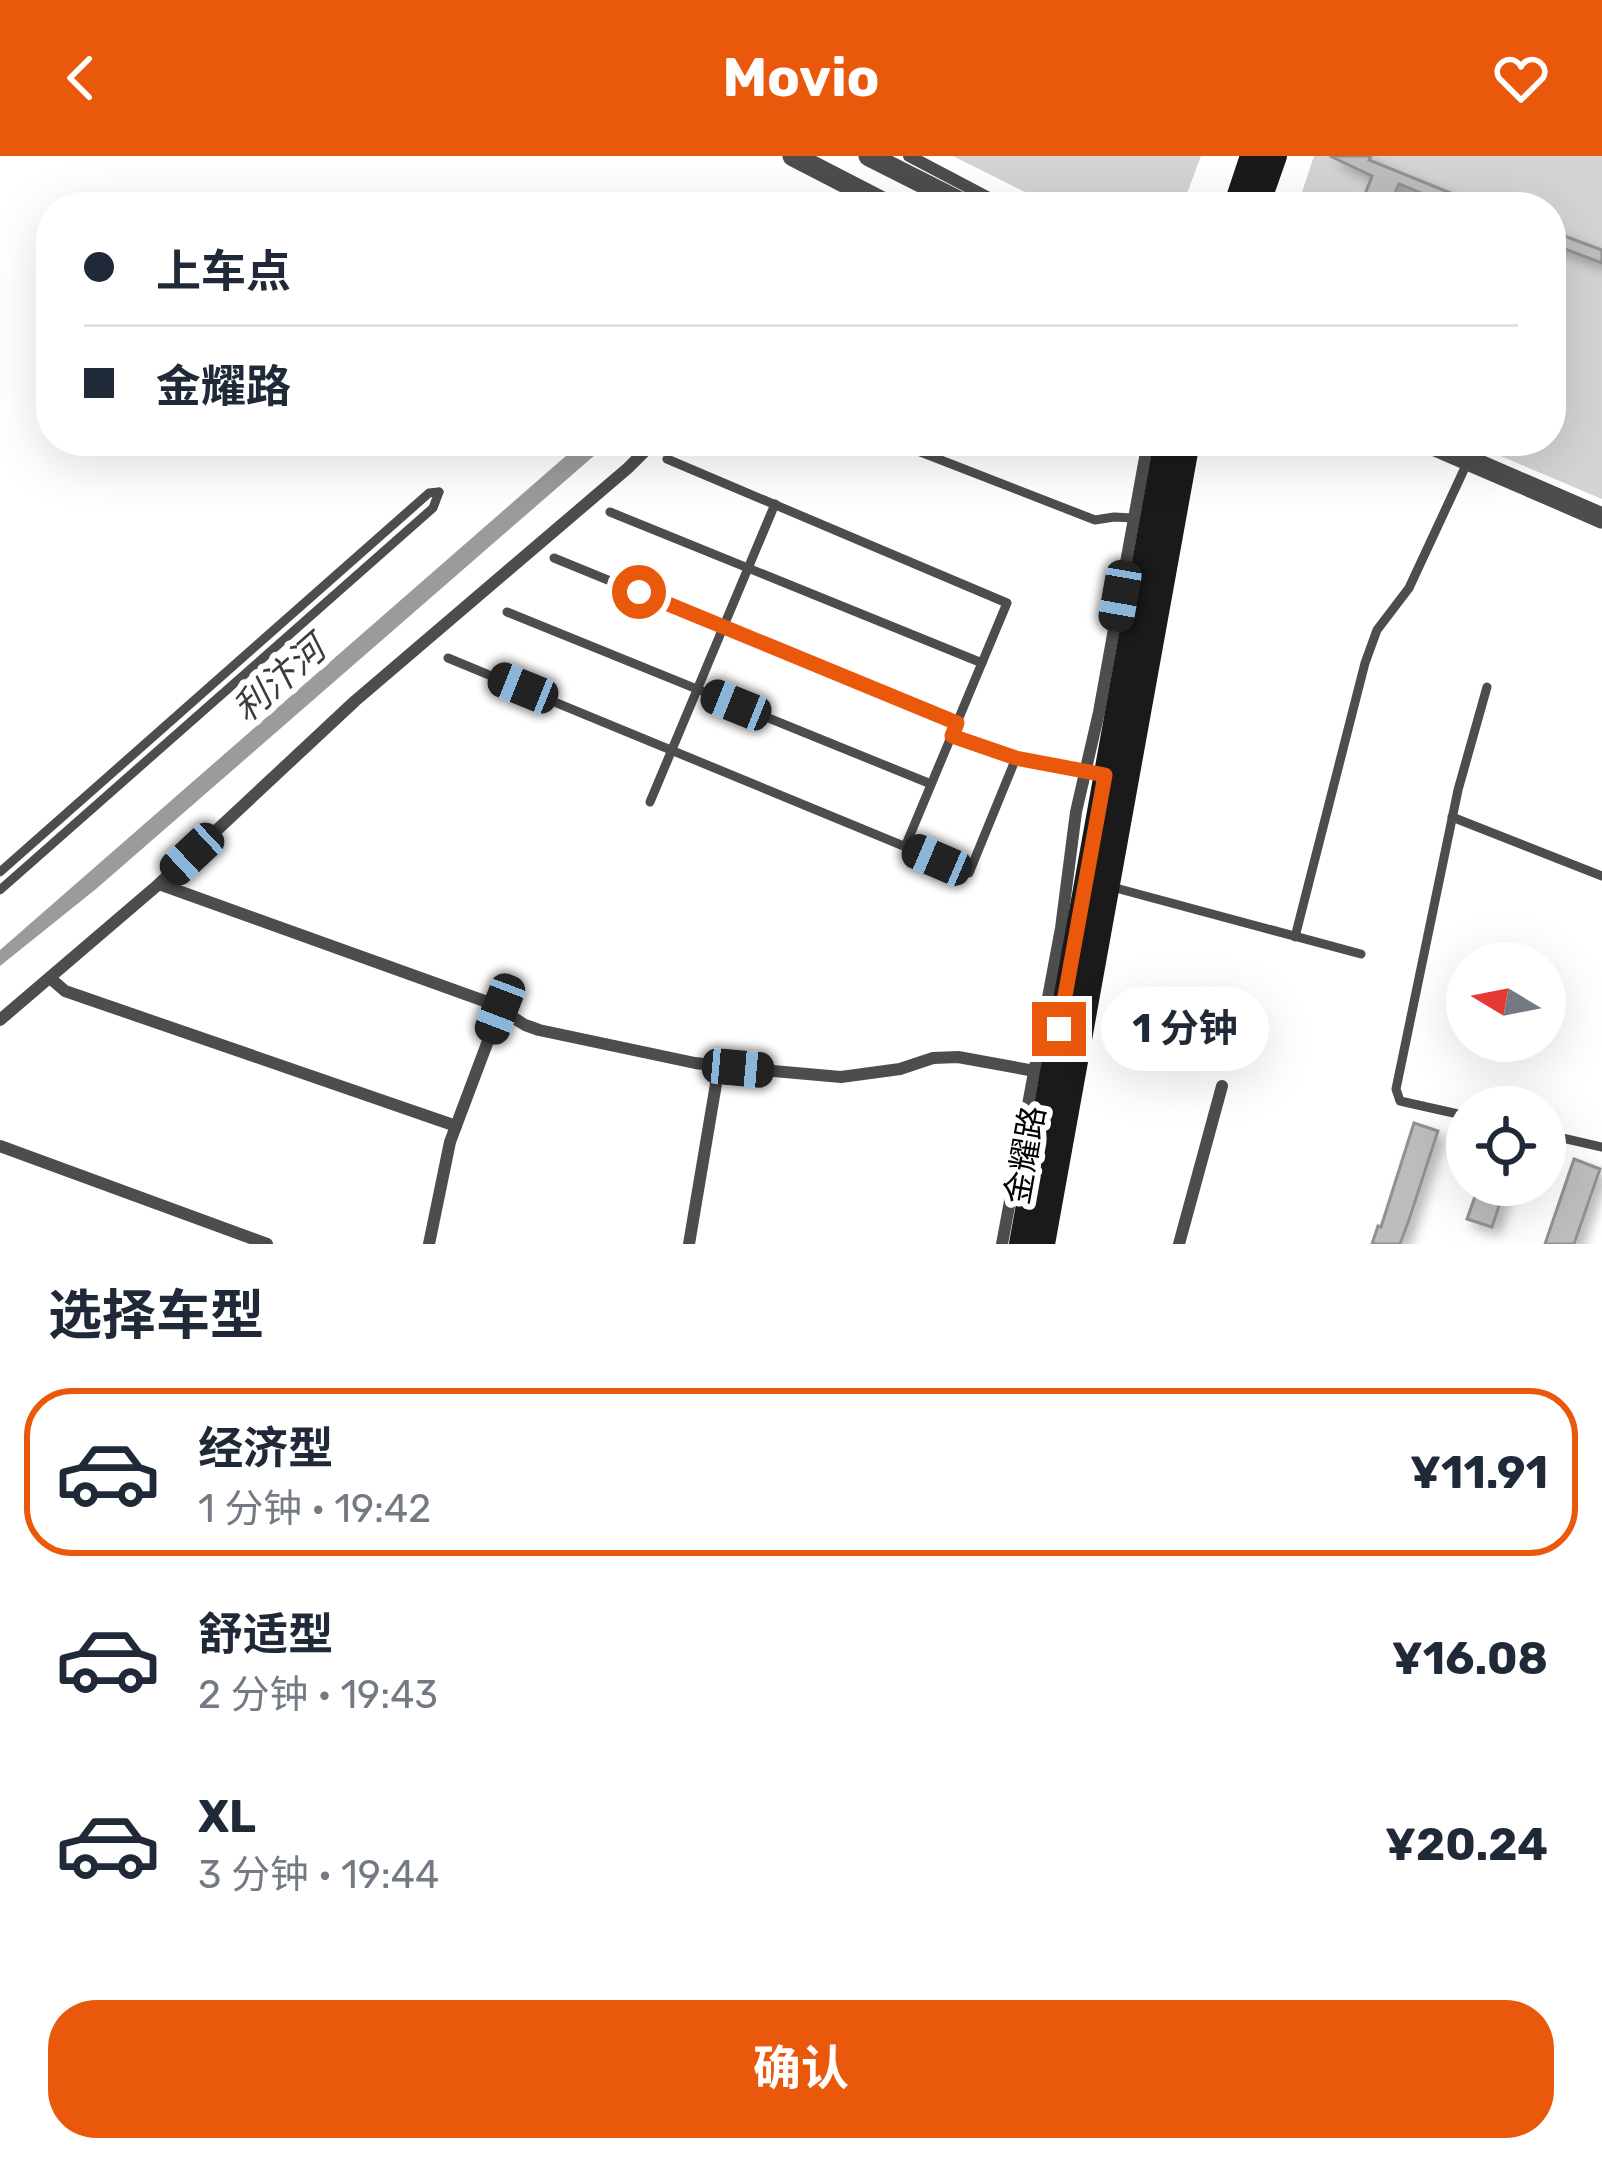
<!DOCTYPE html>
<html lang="zh">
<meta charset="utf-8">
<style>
:root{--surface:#fff;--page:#f2f2f3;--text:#1f2937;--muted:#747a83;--line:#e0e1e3;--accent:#ea580c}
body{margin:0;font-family:Rubik,"Noto Sans SC",sans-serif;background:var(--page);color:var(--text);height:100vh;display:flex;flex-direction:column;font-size:45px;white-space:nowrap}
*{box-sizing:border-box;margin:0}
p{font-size:39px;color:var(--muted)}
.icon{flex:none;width:66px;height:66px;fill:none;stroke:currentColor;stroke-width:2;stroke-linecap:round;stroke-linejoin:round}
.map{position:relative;height:1088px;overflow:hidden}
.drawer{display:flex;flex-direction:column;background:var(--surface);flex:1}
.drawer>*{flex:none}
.hud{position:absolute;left:36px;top:36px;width:1530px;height:264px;border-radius:48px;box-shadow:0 12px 48px #0002;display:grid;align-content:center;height:264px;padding:0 48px;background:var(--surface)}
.needle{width:78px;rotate:280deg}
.fabs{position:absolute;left:1446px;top:786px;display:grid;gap:24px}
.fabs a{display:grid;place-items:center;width:120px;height:120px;border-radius:50%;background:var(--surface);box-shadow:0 12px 48px #0002;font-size:60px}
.end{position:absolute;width:54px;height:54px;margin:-27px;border:15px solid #ea580c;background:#fff;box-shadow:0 0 0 6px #fff}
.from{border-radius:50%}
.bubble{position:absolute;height:84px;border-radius:42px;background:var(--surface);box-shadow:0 12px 48px #0002;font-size:39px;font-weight:700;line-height:84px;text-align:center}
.car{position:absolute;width:36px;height:72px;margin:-36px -18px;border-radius:15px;box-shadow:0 0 9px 3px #0007;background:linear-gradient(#222 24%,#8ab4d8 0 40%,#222 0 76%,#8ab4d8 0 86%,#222 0)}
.hud b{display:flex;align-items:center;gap:42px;height:114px;font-size:45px}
.hud b+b{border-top:3px solid var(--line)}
.hud i{width:30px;height:30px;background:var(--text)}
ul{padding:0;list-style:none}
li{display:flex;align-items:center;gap:36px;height:168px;margin:0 24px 18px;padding:0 24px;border:6px solid transparent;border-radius:48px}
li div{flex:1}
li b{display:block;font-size:45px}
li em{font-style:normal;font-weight:700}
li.current{border-color:var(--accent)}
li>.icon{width:108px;height:108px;stroke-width:1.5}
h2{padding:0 48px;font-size:54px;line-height:144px}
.button{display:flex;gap:24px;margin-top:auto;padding:24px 48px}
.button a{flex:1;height:138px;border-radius:48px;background:var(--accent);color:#fff;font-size:48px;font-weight:700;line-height:138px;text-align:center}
header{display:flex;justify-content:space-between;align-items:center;height:156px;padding:0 48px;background:var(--accent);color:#fff;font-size:54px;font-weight:700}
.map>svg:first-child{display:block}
.green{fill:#d4d4d4}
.water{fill:#9b9b9b}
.building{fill:#bdbdbd;stroke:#919191;stroke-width:3;filter:url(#shadow)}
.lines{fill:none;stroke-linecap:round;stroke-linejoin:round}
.service{stroke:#4d4d4d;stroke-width:9}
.minor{stroke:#4d4d4d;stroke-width:12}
.tertiary{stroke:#4d4d4d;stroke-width:21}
.secondary{stroke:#1a1a1a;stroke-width:24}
.route{stroke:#ea580c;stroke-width:15}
.labels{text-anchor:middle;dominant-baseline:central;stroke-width:12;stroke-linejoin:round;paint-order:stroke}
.street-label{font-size:33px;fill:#000;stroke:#fff}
.water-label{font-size:36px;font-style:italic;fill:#3c3c3c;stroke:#fff}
</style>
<header><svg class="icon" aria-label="back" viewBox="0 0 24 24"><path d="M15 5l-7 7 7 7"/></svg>Movio<svg class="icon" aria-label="heart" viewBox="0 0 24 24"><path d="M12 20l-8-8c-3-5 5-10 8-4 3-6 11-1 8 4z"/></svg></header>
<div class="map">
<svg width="1602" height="1088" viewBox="0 0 1602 1088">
<defs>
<filter id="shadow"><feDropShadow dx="7" dy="7" stdDeviation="6" flood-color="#0004"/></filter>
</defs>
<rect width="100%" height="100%" fill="#fff"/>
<g class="green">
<polygon points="953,0 1201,0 1182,51 1055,51"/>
<polygon points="1314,0 1602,0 1602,343 1465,285 1551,285 1551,51 1297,51"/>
</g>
<polygon class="water" points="583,285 611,285 96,733 0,810 0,794"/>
<g class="building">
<polygon points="1330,0 1371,0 1369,4 1485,51 1455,51 1399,28 1389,51 1364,41 1372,20"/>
<polygon points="1551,75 1602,94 1602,107 1551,88"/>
<polygon points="1414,967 1438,975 1409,1064 1400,1088 1372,1088 1378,1070 1381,1071"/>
<polygon points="1574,1003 1600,1013 1574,1088 1545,1088"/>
<polygon points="1479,1029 1506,1029 1492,1071 1467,1063"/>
</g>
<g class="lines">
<g class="service">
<polyline points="892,285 1095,364 1114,361 1133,362"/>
<polyline points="667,303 1007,447 905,691"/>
<polyline points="610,356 982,507"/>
<polyline points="554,402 957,567"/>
<polyline points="507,456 931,628"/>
<polyline points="448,502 969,717 1016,602 1089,616"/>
<polyline points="952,580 1016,602"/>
<polyline points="650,646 775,348"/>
<polyline points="1452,661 1602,720"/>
<polyline points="0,716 429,337 439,336"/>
<polyline points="1112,731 1361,798"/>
<polyline points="0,734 433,352 439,336"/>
<polyline points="1295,781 1365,507 1377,474 1409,432 1468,305"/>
<polyline points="1467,960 1400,945 1396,933 1458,634 1487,531"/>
<polyline points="1545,978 1602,991"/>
</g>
<g class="minor">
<polyline points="909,0 1006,51"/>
<polyline points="159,728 490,847 525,869 539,874 695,907 738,912 841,921 900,913 933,902 958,901 1051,918"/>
<polyline points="50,822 65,835 456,970"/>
<polyline points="0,864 159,728 355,545 628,312 655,285"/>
<polyline points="0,990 267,1088"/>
<polyline points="429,1088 450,986 500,853"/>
<polyline points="689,1088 719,910"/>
<polyline points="1002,1088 1061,772 1076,656 1099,556 1148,285"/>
<polyline points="1179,1088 1222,930"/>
</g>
<g class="tertiary">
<polyline points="793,0 892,51"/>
<polyline points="869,0 970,51"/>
<polyline points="1424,285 1602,362"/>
</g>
<g class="secondary">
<polyline points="1235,51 1252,0"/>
<polyline points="1257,51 1275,0"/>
<polyline points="1021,1088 1166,285"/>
<polyline points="1043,1088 1188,285"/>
</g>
</g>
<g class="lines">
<polyline class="route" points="639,436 957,567 952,580 1016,602 1105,619 1059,873"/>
</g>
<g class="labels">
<g class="street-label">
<text transform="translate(1025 999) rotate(-80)">金耀路</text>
</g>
<g class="water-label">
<text transform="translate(279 523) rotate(-41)">利汴河</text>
</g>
</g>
</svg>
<div class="fabs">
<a><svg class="needle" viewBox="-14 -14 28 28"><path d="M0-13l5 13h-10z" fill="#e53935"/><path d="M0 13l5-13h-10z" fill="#747a83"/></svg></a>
<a><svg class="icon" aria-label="locate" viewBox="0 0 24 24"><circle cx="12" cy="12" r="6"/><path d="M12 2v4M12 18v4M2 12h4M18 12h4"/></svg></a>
</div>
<i class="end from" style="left:639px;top:436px"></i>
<i class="end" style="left:1059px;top:873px"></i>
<div class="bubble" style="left:1101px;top:831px;width:168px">1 分钟</div>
<i class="car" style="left:1120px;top:440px;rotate:190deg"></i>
<i class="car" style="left:523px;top:532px;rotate:292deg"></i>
<i class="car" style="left:736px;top:549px;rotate:292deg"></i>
<i class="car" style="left:192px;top:698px;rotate:227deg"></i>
<i class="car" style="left:937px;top:704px;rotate:293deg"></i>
<i class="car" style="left:500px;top:853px;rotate:201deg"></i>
<i class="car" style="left:738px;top:912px;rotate:95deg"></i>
<div class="hud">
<b><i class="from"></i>上车点</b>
<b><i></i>金耀路</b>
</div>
</div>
<section class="drawer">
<h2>选择车型</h2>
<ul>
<li class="current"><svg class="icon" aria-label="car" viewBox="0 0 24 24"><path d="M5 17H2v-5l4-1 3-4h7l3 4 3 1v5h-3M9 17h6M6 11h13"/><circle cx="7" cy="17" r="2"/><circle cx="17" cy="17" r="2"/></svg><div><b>经济型</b><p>1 分钟 · 19:42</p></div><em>¥11.91</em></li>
<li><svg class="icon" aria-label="car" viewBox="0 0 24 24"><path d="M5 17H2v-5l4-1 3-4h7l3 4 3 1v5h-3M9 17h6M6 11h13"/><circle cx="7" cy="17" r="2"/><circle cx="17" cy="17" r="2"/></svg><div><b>舒适型</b><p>2 分钟 · 19:43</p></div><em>¥16.08</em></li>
<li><svg class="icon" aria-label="car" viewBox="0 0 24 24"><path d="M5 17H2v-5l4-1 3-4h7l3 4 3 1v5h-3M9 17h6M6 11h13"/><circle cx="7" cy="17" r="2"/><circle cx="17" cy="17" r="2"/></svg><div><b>XL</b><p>3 分钟 · 19:44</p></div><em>¥20.24</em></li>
</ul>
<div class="button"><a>确认</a></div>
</section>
